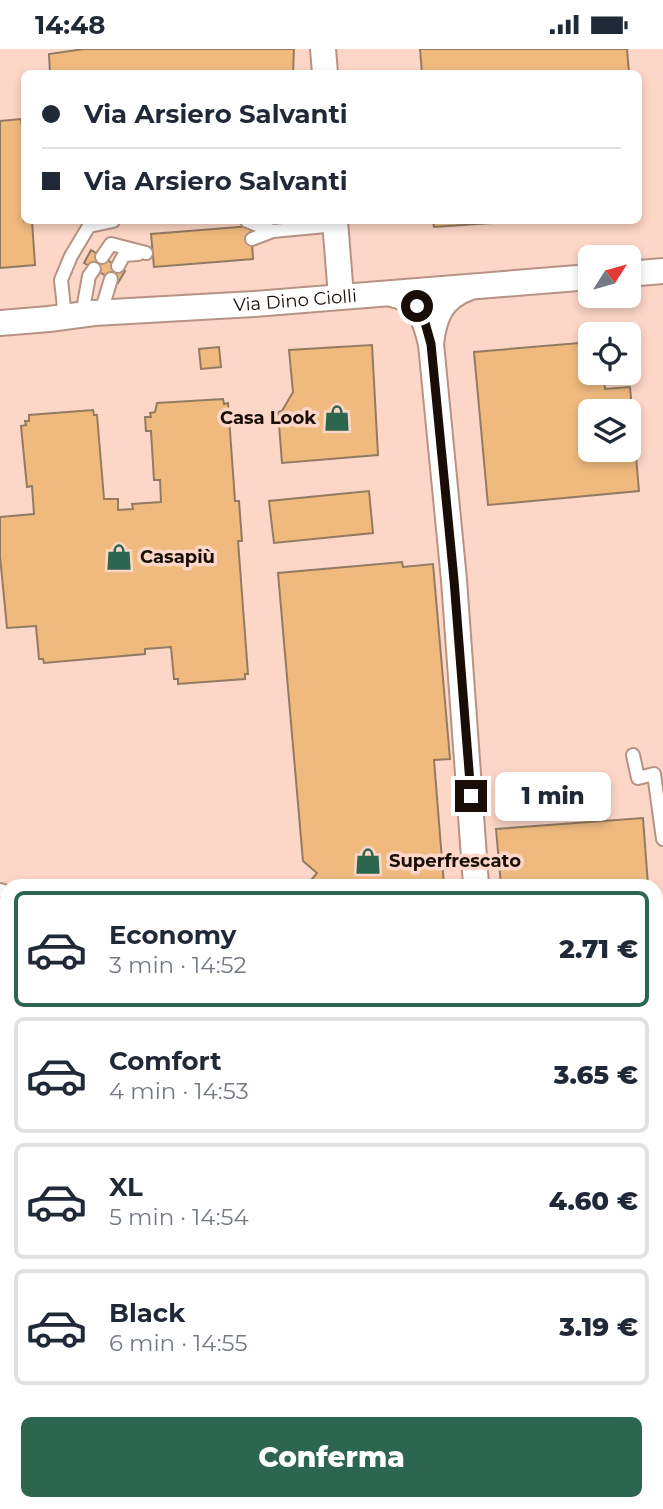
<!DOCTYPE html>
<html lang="it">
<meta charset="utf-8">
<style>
:root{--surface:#fff;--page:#f2f2f3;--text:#1f2937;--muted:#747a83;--line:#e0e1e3;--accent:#2d664e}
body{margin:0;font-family:Montserrat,sans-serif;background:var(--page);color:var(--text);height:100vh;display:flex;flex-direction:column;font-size:26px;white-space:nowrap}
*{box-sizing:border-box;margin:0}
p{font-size:23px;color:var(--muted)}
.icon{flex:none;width:38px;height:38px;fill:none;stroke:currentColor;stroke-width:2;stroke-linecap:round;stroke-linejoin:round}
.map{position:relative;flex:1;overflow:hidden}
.panel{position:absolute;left:0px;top:830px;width:663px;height:632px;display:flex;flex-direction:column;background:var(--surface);border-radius:21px 21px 0 0;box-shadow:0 4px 10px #0003}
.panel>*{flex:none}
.banner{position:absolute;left:21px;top:21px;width:621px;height:154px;border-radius:10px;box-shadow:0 4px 10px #0003;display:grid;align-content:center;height:154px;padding:0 21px;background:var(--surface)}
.needle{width:46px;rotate:53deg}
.tools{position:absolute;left:578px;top:196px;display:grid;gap:14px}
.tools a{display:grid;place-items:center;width:63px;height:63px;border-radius:10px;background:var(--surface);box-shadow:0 4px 10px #0003;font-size:35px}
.end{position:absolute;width:32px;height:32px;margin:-16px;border:9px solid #190d08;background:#fff;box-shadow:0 0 0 4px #fff}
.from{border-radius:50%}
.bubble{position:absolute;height:49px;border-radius:10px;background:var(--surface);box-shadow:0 4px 10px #0003;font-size:23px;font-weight:800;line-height:49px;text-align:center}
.banner b{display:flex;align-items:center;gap:24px;height:66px;font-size:26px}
.banner b+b{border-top:2px solid var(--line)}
.banner i{width:18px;height:18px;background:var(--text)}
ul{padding:12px 0 0;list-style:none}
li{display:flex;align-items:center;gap:21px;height:116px;margin:0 14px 10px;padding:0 7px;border:4px solid var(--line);border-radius:10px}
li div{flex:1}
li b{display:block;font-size:26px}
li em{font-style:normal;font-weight:800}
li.current{border-color:var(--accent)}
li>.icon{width:63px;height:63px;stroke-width:1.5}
.action{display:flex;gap:14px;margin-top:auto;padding:14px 21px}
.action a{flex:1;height:80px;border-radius:10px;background:var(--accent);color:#fff;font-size:28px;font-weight:800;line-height:80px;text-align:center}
.status{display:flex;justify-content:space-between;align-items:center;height:49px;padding:0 35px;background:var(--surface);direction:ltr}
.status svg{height:19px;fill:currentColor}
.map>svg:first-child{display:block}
.green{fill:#daca98}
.building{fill:#f0ba7f;stroke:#937b61;stroke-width:2;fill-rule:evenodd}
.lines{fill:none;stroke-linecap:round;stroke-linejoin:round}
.service-casing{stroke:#b69383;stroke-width:16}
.minor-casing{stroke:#b69383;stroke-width:28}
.motorway-casing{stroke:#fff;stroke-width:42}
.service{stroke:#fff;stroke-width:12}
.minor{stroke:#fff;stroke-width:24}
.motorway{stroke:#f3a4a3;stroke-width:38}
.route{stroke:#190d08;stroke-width:9}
.labels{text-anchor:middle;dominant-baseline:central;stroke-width:7;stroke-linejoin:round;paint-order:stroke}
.street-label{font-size:18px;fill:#190d08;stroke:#fcd6c6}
.poi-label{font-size:18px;font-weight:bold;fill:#190d08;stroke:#fcd6c6;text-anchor:start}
</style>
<div class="status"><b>14:48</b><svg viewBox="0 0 49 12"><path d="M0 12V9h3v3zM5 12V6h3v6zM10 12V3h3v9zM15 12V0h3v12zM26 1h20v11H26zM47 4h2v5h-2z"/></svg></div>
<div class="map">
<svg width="663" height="1460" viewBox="0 0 663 1460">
<rect width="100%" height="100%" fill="#fcd6c6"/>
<polygon class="green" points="7,1357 7,1417 0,1412 0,1365"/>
<g class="building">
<polygon points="84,0 294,0 293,24 50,24 49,5"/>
<polygon points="420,0 627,0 629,24 422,24"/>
<polygon points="21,70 24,96 24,172 32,172 35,216 0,219 0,72"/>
<polygon points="433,172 519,172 434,178"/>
<polygon points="251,177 253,210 154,218 151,185"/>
<polygon points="91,201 125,222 118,234 84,214"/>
<path d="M 579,294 L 583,330 L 604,328 L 605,340 L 630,338 L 639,442 L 488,456 L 474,303 ZM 590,362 L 628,362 L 628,401 L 590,401 Z"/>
<polygon points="372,296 378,406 282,414 278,363 282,362 293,343 289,301"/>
<polygon points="219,298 221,318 201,320 199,300"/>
<polygon points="223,350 224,355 228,354 235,452 239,452 242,492 238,492 248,625 245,625 245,630 178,635 178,630 174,630 171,598 145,600 145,605 44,614 43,610 39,610 36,577 7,579 0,507 0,468 34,465 32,437 27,438 21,377 26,376 25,372 29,372 29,366 93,361 94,366 97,366 104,450 118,450 118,461 133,460 132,455 161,453 160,431 154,431 151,382 146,382 145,368 151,368 150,364 155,363 157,354"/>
<polygon points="369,442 373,484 274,494 269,452"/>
<polygon points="402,513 403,518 433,515 450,710 434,711 444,836 307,836 317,824 303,812 278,524"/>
<polygon points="643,769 648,836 501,836 496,780"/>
<polygon points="656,937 660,982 656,982"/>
<polygon points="0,1251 7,1257 7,1304 0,1299"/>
<polygon points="237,1454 261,1454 256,1460 244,1460"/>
</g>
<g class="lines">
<defs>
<g id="service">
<polyline points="247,172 273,182"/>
<polyline points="252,190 273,182 336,176"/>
<polyline points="102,208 111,195 146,204"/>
<polyline points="118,217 124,206 138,205"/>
<polyline points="101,263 111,230"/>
<polyline points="82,266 89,227 94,220"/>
<polyline points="65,268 61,231 71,207 89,177 113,172"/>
<polyline points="633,706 638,729 654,725 663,790"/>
<polyline points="0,841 7,843"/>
<polyline points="0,1192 7,1197"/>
<polyline points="0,1231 7,1237"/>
</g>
<g id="minor">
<polyline points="323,0 325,24"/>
<polyline points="335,172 341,247"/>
<polyline points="628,225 663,222"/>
<path d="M 391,245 C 419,250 425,270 431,295 C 434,268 441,249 468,239"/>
<path id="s1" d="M 0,274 L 49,270 L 94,264 L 254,255 L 590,228"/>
<polyline points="431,295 454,531 476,836"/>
<polyline points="656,1245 663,1248"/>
</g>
<g id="motorway">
<polyline points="0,987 7,991"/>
<polyline points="0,1079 7,1085"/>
<polyline points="0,1155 7,1163"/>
<polyline points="499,1454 506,1460"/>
</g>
</defs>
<use href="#service" class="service-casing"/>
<use href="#minor" class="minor-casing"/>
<use href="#motorway" class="motorway-casing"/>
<use href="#service" class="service"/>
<use href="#minor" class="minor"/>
<use href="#motorway" class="motorway"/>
</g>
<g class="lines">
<polyline class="route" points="417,257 424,270 431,295 454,531 471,747"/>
</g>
<defs>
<symbol id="shop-bare" viewBox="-9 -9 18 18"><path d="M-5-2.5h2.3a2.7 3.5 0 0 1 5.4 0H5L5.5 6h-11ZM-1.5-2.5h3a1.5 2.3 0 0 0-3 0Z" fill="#2d664e" stroke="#fcd6c6" stroke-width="2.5" paint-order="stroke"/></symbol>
</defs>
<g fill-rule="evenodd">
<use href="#shop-bare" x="318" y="350" width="38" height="38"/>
<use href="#shop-bare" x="100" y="489" width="38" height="38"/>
<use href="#shop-bare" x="349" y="793" width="38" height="38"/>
</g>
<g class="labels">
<g class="street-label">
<text stroke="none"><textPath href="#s1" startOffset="296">Via Dino Ciolli</textPath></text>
</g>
<g class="poi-label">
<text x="316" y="369" text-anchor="end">Casa Look</text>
<text x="140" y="508">Casapiù</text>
<text x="389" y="812">Superfrescato</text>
</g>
</g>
</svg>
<div class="tools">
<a><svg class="needle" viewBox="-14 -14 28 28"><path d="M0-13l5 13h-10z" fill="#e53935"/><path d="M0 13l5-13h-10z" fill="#747a83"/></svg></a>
<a><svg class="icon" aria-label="locate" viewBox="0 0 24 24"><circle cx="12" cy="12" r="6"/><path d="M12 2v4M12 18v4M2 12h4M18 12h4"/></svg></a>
<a><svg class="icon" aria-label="layers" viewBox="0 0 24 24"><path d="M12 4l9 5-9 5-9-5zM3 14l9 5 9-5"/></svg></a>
</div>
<i class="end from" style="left:417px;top:257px"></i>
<i class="end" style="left:471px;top:747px"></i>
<div class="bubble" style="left:495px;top:723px;width:116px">1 min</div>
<div class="banner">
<b><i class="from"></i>Via Arsiero Salvanti</b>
<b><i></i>Via Arsiero Salvanti</b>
</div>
<section class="panel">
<ul>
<li class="current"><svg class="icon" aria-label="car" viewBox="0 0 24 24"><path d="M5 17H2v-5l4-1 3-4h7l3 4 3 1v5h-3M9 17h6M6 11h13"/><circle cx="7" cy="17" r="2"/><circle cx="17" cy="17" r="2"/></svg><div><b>Economy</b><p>3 min · 14:52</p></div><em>2.71 €</em></li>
<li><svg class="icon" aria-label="car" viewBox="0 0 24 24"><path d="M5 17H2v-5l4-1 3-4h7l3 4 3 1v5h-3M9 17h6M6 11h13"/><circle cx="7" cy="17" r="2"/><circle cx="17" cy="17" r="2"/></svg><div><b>Comfort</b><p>4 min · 14:53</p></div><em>3.65 €</em></li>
<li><svg class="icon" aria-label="car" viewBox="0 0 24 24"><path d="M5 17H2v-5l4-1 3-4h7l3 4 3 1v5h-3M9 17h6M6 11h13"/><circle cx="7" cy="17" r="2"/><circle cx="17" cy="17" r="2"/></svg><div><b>XL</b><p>5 min · 14:54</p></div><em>4.60 €</em></li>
<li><svg class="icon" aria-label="car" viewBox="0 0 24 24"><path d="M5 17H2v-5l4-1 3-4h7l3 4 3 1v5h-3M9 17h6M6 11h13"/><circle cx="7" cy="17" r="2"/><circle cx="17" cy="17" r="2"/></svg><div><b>Black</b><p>6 min · 14:55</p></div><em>3.19 €</em></li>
</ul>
<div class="action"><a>Conferma</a></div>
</section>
</div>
